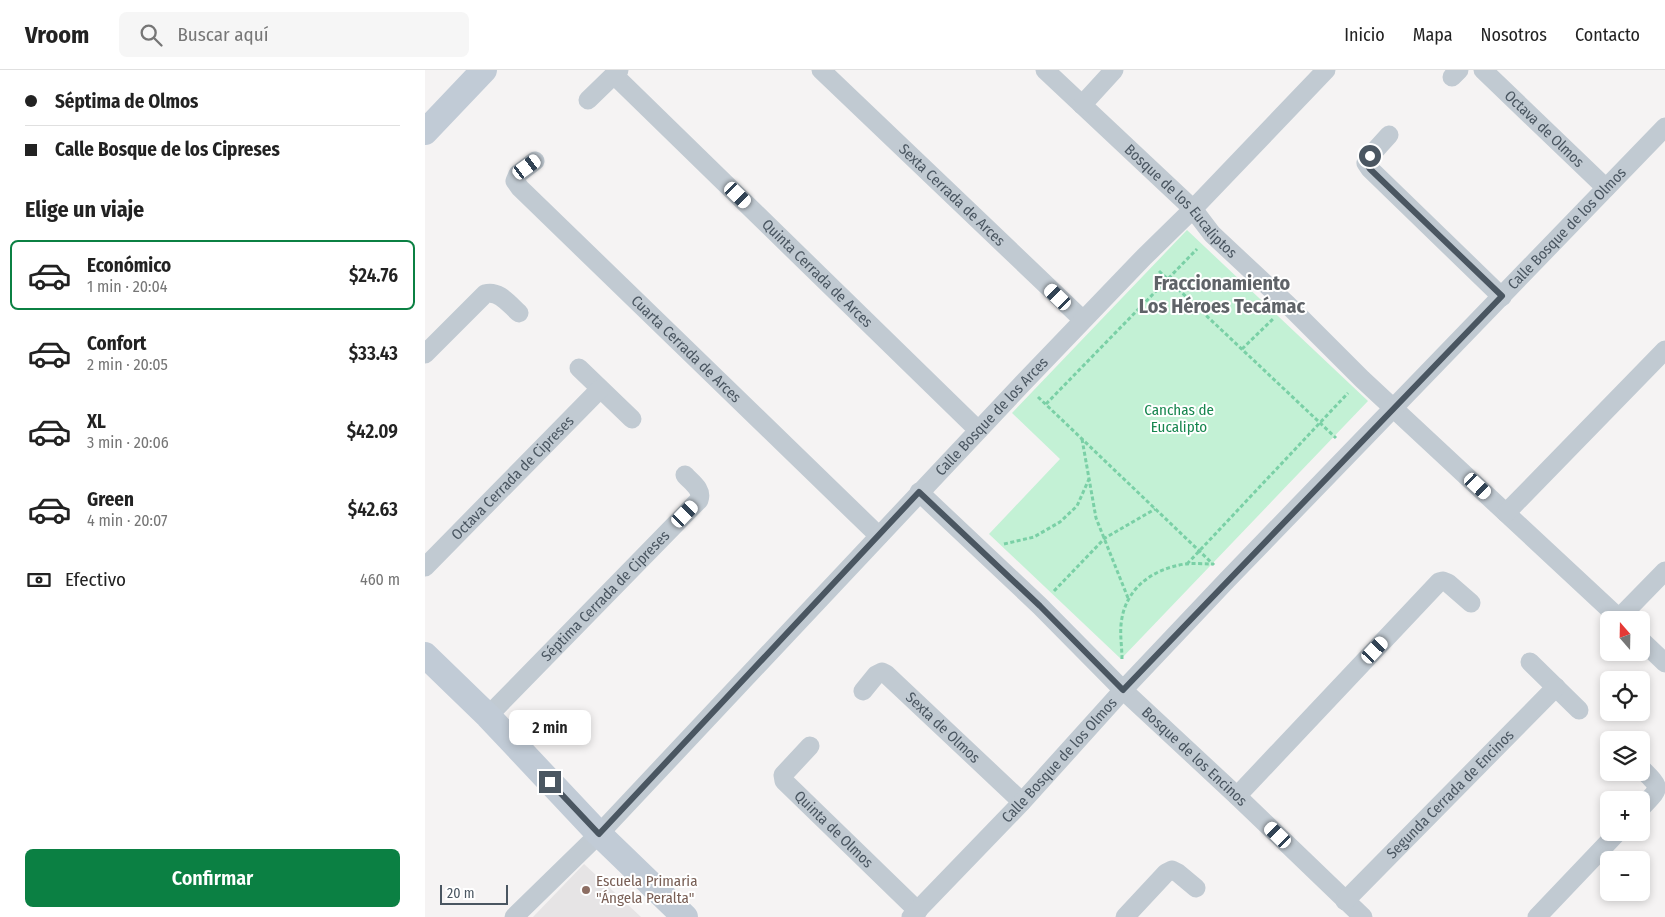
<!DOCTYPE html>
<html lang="es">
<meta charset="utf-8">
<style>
:root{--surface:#fff;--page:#f6f6f6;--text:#222;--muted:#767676;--line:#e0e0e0;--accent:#0b8043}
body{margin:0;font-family:"Fira Sans Condensed",sans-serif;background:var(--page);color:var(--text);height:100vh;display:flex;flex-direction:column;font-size:19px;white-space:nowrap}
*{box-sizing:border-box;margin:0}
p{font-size:16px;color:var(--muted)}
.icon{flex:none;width:28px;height:28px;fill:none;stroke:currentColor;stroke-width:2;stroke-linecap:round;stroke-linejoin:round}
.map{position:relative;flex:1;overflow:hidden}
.details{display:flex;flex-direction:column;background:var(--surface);width:425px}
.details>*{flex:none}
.hud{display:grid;align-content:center;height:110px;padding:0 25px;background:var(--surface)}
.needle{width:32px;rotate:340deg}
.fabs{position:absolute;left:1175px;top:541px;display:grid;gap:10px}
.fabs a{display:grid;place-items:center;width:50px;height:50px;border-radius:8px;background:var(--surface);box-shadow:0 2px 8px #0003;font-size:25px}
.scale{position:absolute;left:15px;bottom:12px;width:68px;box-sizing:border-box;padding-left:5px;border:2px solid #4a5661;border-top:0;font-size:14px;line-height:18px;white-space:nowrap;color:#4a5661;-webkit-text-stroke:4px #fff;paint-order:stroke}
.end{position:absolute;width:22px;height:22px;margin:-11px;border:6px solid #4a5661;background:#fff;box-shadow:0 0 0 2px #fff}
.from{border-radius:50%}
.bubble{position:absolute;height:35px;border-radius:8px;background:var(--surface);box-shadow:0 2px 8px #0003;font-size:16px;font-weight:600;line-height:35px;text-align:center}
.car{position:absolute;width:15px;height:30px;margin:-15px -8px;border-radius:6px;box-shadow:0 0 4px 1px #0007;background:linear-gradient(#fff 24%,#345 0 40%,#fff 0 76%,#345 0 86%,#fff 0)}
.hud b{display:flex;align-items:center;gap:18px;height:48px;font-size:19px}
.hud b+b{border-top:1px solid var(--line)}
.hud i{width:12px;height:12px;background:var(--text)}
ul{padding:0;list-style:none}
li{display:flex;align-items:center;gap:15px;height:70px;margin:0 10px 8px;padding:0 15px;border:2px solid transparent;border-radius:8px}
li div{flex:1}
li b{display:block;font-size:19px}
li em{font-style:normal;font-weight:600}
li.selected{border-color:var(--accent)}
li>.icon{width:45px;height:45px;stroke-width:1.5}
h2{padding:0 25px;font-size:22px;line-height:60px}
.pay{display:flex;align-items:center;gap:12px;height:55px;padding:0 25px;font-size:19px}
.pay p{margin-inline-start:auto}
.button{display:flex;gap:10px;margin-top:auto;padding:10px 25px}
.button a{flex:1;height:58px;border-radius:8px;background:var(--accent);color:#fff;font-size:20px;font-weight:600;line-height:58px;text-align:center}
header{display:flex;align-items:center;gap:30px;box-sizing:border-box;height:70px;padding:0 25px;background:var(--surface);border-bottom:1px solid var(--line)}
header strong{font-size:24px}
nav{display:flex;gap:28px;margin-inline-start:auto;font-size:18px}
.search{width:350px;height:45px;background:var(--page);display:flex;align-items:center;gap:12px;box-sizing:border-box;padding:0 18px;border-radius:8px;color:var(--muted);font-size:19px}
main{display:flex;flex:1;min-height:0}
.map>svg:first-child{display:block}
.education{fill:#e6e4e5}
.green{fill:#c3f1d5}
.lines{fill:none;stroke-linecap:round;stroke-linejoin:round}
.path{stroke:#7ad0a6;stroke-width:3;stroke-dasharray:4 2.5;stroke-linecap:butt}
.street{stroke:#c1cad2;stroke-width:19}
.secondary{stroke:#c1cbd6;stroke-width:26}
.route{stroke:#4a5661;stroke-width:6}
.education-dot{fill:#8d6e63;stroke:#fff;stroke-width:2}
.labels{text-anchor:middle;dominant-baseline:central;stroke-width:4;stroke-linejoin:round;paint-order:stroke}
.street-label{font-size:15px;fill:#4a5661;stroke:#fff}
.park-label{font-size:15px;fill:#17864f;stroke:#fff}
.education-label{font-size:15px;fill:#785e54;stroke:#fff;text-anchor:start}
.district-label{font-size:20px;font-weight:bold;fill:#5f6368;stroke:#fff}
</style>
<header>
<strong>Vroom</strong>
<div class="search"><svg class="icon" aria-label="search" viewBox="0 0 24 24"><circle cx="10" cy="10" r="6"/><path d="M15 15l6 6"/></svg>Buscar aquí</div>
<nav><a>Inicio</a><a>Mapa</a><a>Nosotros</a><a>Contacto</a></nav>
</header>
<main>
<section class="details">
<div class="hud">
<b><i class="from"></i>Séptima de Olmos</b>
<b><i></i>Calle Bosque de los Cipreses</b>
</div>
<h2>Elige un viaje</h2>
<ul>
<li class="selected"><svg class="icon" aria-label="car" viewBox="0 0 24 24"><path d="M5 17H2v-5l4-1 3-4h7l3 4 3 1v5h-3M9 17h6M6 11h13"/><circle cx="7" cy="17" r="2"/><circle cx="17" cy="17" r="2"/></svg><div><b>Económico</b><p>1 min · 20:04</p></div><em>$24.76</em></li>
<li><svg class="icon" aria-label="car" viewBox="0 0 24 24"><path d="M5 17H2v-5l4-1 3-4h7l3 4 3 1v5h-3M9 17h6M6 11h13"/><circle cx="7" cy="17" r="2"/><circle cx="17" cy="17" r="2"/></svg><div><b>Confort</b><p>2 min · 20:05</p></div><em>$33.43</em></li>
<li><svg class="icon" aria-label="car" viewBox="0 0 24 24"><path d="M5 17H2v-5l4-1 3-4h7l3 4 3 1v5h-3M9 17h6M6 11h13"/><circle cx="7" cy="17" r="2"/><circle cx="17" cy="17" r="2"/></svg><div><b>XL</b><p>3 min · 20:06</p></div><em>$42.09</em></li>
<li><svg class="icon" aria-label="car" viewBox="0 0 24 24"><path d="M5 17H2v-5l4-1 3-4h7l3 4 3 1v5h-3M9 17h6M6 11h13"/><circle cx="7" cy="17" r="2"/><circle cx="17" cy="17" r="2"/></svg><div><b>Green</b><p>4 min · 20:07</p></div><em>$42.63</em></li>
</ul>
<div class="pay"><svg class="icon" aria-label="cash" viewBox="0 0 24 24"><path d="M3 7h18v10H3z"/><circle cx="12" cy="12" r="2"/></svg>Efectivo<p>460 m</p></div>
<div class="button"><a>Confirmar</a></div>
</section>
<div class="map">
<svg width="1240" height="847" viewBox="0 0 1240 847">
<rect width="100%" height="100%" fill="#f5f3f3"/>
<polygon class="education" points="159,794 216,847 108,847"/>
<polygon class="green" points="762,160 943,331 696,589 564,464 635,389 587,343"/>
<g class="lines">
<g class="path">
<polyline points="734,201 911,368"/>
<polyline points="817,279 849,248"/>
<polyline points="613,327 789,495"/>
<polyline points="621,334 772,179"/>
<polyline points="657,369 671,448 703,528"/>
<polyline points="579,474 609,467 635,452 652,436 664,409"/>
<polyline points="762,494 923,323"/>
<polyline points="629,521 680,468 730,439"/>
<path d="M 697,589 C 697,578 695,566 696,555 C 699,519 727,499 760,494 C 769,493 779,494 787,494"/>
</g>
<g class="street">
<path id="s1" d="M 396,0 L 658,250"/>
<path id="s2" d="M 620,0 L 768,139 L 787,164 L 863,235 L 937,309 L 1196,550"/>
<path id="s3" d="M 1058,0 L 1181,118"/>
<path id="s4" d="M 189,5 L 553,360"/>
<polyline points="1027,7 1034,0"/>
<polyline points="163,30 194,0"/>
<polyline points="657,35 689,0"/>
<polyline points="964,65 945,86 941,93 945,99 1077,227"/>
<path id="s5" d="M 110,91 L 93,104 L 90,111 L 95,118 L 454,466"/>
<path d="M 0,284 L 60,224 C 74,220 84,234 94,243"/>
<polyline points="154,298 207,349"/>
<path id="s6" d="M 494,422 L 615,536 L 698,620 L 812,726 L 938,847"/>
<polyline points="1081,443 1240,280"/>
<path id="s7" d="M 0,497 L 175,319"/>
<polyline points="1194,548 1240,501"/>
<polyline points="1216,570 1240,593"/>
<polyline points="1105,592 1154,640"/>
<path id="s8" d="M 438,621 L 451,605 L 457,602 L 461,604 L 597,732"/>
<path id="s9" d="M 63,646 L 274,430 C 278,419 266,412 260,405"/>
<path id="s10" d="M 385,676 L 358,705 L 359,711 L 493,841"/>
<path d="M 1216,698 C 1237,719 1236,717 1216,738"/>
<polyline points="812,726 1014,512 1018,511 1023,513 1046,533"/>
<path id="s11" d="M 920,831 L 1131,617"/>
<path id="s12" d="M 89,847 L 174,764 L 598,313 L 719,187 L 768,139 L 901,0"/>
<path id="s13" d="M 486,847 L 597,732 L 698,620 L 803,509 L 1240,57"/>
<polyline points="700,847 741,803 747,800 753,803 771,818"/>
<polyline points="1112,847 1193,762"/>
</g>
<g class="secondary">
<polyline points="0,62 59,0"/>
<polyline points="0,585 63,646 174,764 260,847"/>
</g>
</g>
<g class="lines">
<polyline class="route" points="125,712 174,764 494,422 615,536 698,620 1077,226 945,99 941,93 945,86"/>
</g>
<circle class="education-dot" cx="161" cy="820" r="5"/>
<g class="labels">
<g class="street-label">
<text stroke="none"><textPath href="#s3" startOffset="85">Octava de Olmos</textPath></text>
<text stroke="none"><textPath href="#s1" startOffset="181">Sexta Cerrada de Arces</textPath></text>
<text stroke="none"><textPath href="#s2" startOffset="189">Bosque de los Eucaliptos</textPath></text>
<text stroke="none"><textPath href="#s13" startOffset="951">Calle Bosque de los Olmos</textPath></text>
<text stroke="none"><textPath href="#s4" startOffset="284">Quinta Cerrada de Arces</textPath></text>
<text stroke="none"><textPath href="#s5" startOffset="269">Cuarta Cerrada de Arces</textPath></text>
<text stroke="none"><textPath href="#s12" startOffset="692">Calle Bosque de los Arces</textPath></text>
<text stroke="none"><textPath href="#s7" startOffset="125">Octava Cerrada de Cipreses</textPath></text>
<text stroke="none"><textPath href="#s9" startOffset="168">Séptima Cerrada de Cipreses</textPath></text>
<text stroke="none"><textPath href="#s8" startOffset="110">Sexta de Olmos</textPath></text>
<text stroke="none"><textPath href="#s6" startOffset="382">Bosque de los Encinos</textPath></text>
<text stroke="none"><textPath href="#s13" startOffset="216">Calle Bosque de los Olmos</textPath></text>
<text stroke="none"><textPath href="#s11" startOffset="150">Segunda Cerrada de Encinos</textPath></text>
<text stroke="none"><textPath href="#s10" startOffset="115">Quinta de Olmos</textPath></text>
</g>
<g class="park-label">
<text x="754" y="340">Canchas de<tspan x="754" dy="17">Eucalipto</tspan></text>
</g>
<g class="education-label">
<text x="171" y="811">Escuela Primaria<tspan x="171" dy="17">"Ángela Peralta"</tspan></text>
</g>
<g class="district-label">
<text x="797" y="213">Fraccionamiento<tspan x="797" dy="23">Los Héroes Tecámac</tspan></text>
</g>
</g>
</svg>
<div class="fabs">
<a><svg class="needle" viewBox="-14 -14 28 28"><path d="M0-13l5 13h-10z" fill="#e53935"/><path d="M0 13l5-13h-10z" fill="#767676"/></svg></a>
<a><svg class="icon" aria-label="locate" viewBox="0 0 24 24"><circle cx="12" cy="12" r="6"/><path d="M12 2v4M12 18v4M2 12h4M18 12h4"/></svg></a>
<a><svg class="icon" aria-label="layers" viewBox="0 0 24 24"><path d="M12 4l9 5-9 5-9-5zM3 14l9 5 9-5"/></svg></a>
<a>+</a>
<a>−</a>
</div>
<div class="scale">20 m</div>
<i class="end from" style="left:945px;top:86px"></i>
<i class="end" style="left:125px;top:712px"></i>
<div class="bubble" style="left:84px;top:640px;width:82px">2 min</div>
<i class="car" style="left:102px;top:97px;rotate:54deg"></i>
<i class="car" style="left:313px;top:125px;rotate:134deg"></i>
<i class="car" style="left:633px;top:227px;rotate:314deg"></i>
<i class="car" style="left:1053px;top:416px;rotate:133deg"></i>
<i class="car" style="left:260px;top:444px;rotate:44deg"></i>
<i class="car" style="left:950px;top:580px;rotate:43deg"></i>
<i class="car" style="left:853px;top:765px;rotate:314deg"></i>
</div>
</main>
